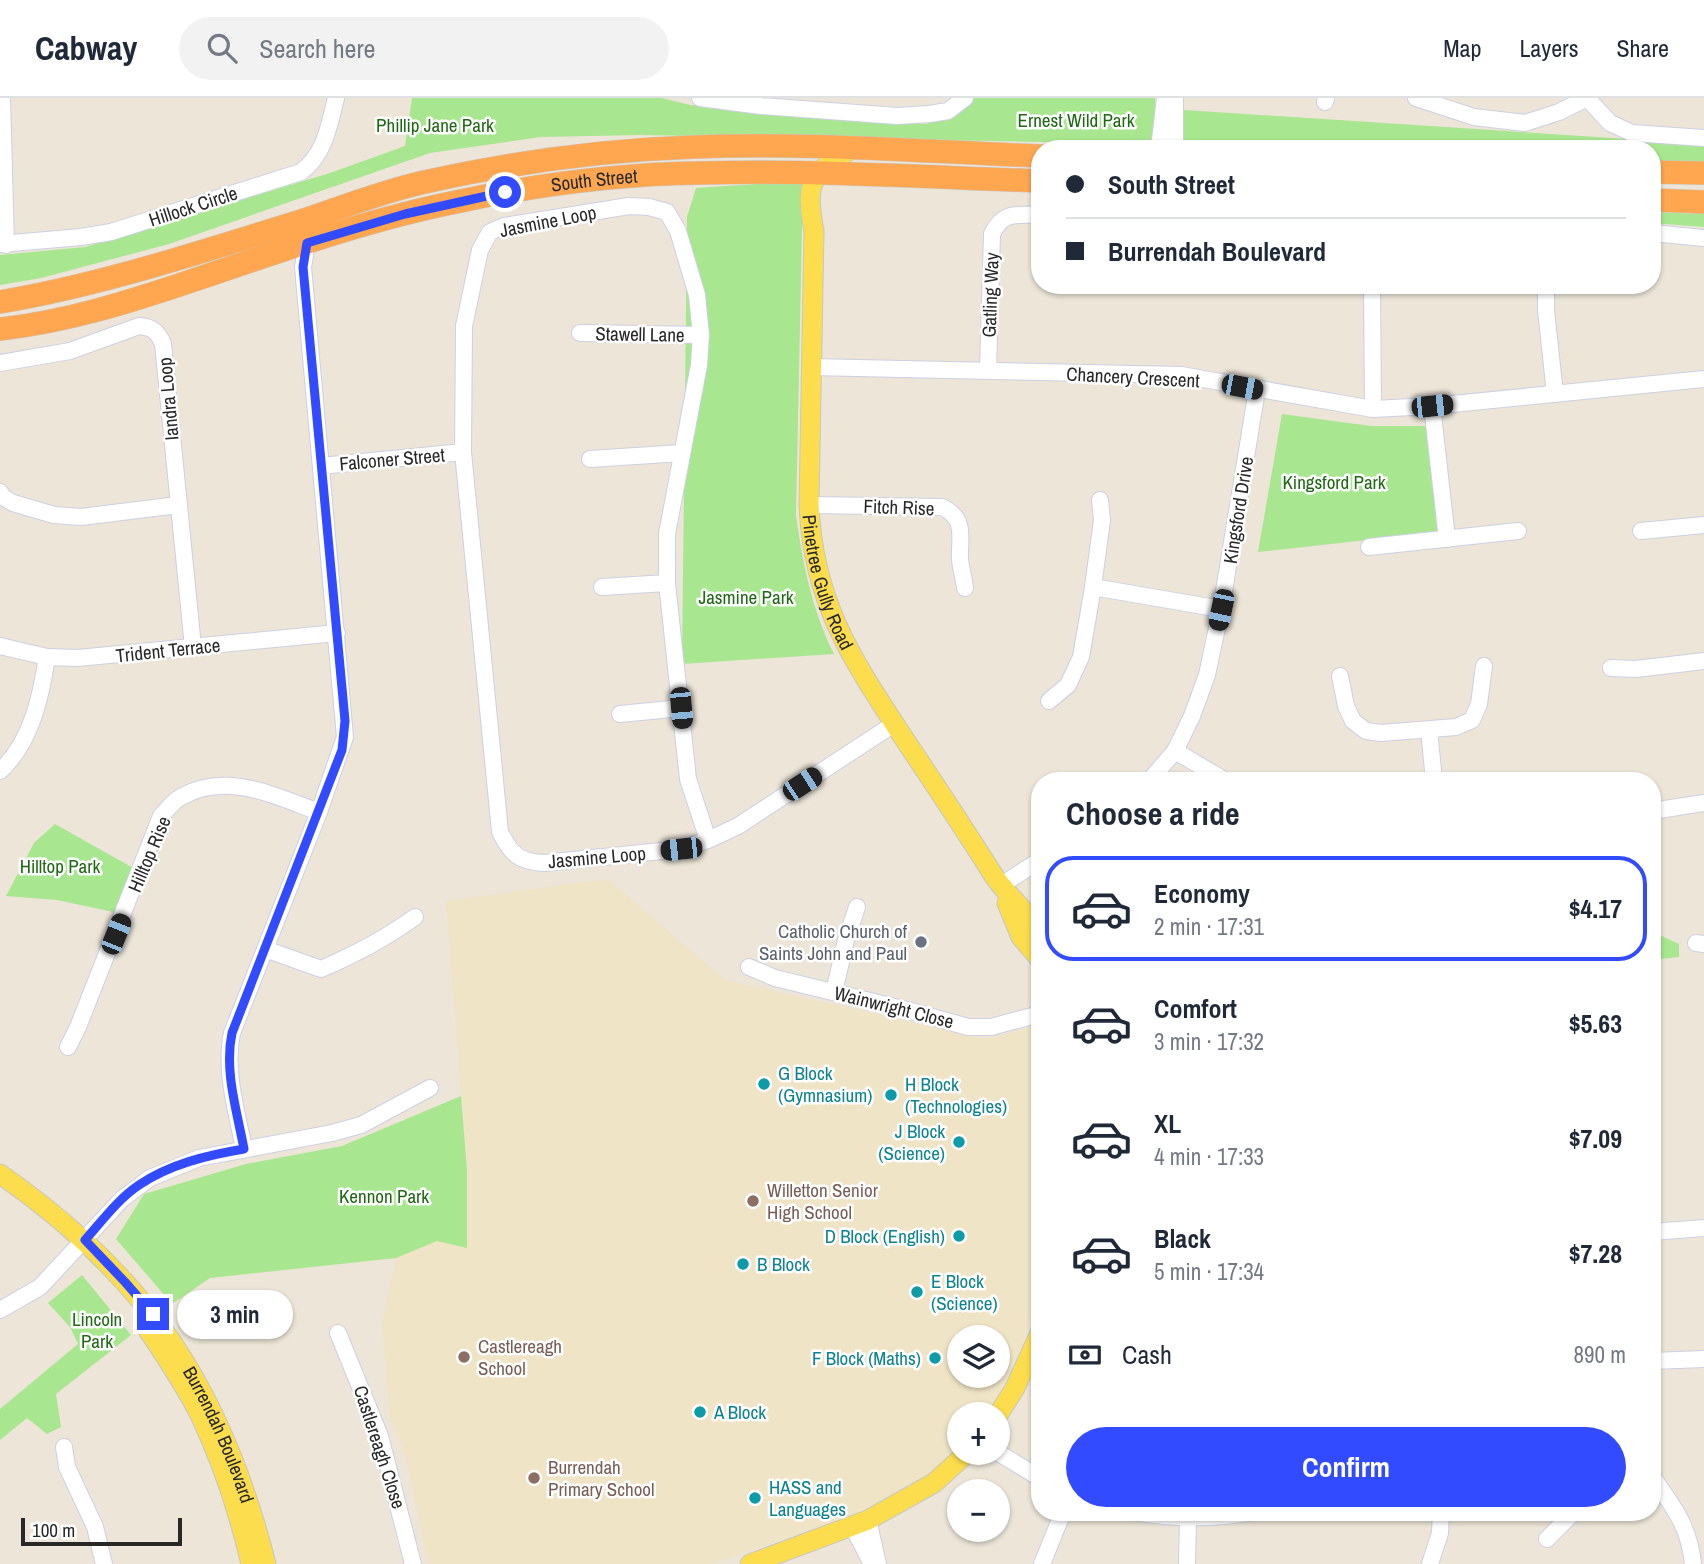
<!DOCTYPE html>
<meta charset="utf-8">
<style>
:root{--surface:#fff;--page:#f2f2f3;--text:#1f2937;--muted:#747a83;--line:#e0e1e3;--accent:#324bff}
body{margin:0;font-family:"Archivo Narrow",sans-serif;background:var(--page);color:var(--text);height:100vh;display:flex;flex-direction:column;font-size:26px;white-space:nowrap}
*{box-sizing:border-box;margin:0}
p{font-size:23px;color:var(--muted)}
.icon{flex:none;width:38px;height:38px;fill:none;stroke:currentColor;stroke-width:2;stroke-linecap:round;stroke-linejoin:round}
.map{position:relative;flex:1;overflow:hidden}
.side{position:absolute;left:1031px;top:674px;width:630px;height:749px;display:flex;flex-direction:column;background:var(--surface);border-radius:28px;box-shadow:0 2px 5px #0004}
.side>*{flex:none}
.guide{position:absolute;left:1031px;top:42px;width:630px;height:154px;border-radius:28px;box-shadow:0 2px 5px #0004;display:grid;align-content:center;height:154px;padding:0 35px;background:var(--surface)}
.tools{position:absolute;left:947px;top:1227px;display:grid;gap:14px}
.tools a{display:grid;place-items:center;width:63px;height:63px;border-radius:50%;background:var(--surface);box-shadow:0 2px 5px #0004;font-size:35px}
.scale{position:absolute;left:21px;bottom:18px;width:161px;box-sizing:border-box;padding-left:7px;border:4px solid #282828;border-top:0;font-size:19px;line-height:24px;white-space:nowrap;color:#282828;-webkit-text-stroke:5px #fff;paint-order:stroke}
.end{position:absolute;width:32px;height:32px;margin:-16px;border:9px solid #324bff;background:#fff;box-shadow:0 0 0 4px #fff}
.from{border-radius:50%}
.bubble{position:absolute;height:49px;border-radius:24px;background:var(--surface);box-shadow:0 2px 5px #0004;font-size:23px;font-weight:700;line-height:49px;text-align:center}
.car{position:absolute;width:21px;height:42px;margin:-21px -10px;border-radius:9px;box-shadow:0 0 5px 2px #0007;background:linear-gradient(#222 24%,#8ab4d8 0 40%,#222 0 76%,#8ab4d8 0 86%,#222 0)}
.guide b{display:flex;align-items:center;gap:24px;height:66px;font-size:26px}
.guide b+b{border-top:2px solid var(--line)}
.guide i{width:18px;height:18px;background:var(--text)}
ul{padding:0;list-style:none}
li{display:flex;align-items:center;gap:21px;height:105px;margin:0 14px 10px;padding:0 21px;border:4px solid transparent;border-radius:28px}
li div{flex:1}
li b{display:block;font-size:26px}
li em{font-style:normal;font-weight:700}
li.active{border-color:var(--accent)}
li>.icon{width:63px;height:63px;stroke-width:1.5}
h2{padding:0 35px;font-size:32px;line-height:84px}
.pay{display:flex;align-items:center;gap:18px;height:77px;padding:0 35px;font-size:26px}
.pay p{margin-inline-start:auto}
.button{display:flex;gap:14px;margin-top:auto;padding:14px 35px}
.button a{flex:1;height:80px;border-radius:42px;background:var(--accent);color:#fff;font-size:28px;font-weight:700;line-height:80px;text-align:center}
header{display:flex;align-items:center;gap:42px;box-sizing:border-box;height:98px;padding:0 35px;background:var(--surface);border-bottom:2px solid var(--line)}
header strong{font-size:33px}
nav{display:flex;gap:38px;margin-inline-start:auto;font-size:24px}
.search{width:490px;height:63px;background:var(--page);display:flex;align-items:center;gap:18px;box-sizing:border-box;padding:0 24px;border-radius:38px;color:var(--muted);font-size:26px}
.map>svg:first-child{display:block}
.education{fill:#efe4c6;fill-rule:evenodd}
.grass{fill:#a8e790}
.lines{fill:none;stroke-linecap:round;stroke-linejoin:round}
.minor-casing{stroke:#cdd0e3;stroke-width:18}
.major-casing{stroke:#c7c7c7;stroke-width:21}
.highway-casing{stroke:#c7c7c7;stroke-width:24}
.minor{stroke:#fff;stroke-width:16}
.major{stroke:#fbdd4e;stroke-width:19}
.highway{stroke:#ffa750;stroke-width:23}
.route{stroke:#324bff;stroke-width:9}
.worship-dot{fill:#6b7280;stroke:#fff;stroke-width:2.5}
.culture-dot{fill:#0f9aa8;stroke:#fff;stroke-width:2.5}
.education-dot{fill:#8d6e63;stroke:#fff;stroke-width:2.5}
.labels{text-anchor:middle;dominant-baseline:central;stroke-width:5;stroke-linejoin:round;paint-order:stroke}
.park-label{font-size:19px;fill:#206914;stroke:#fff}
.street-label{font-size:19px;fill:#282828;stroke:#fff}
.worship-label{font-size:19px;fill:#5b616d;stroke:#fff;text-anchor:end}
.culture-label{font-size:19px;fill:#0d838f;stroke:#fff;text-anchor:start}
.education-label{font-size:19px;fill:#785e54;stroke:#fff;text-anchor:start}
</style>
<header>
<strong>Cabway</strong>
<div class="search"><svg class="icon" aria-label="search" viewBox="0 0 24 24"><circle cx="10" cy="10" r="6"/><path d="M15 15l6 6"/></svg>Search here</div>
<nav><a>Map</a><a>Layers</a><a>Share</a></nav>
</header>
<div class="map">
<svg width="1704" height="1466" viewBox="0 0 1704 1466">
<rect width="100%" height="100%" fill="#ece5d8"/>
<path class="education" d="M 608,781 L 725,882 L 986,941 L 1033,929 L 1039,930 L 1039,1154 L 1034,1207 L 1025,1240 L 995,1303 L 985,1316 L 959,1316 L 959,1347 L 951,1356 L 917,1385 L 886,1405 L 830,1430 L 795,1438 L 710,1466 L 429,1466 L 406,1360 L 390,1319 L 382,1223 L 396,1160 L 437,1143 L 467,1149 L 467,1073 L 446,803 ZM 959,1239 L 998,1239 L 998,1278 L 959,1278 Z"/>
<g class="grass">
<polygon points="412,0 662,0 690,7 927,26 954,14 965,0 1155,0 1158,46 640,37 541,39 430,55 169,146 41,180 0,187 0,157 85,149 330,75 405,48"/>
<polygon points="1184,12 1704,46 1704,69 1652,67 1652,51 1184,51"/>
<path d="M 803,83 L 796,418 C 803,466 812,512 834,556 L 682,566 L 687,119 L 696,90 Z"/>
<polygon points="1652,114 1704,116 1704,129 1652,125"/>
<polygon points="1282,316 1371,328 1428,328 1439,434 1258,454"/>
<polygon points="55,726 135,771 118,815 57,802 6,798 34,745"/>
<polygon points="1652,822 1653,834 1679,846 1679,859 1652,862"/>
<polygon points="461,998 467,1073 467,1150 437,1143 396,1160 210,1180 172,1206 116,1141 144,1096 246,1066 342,1048"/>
<polygon points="82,1177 131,1237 56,1296 61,1329 47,1336 27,1320 0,1342 0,1311 78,1246 70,1229 48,1205"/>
</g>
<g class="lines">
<defs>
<g id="minor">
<polyline points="2,0 6,147"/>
<polyline points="700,0 761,8 897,18 929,16 948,13 965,0"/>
<polyline points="1416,0 1474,19 1525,25 1559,14 1587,0"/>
<polyline points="1587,0 1610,25 1632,35 1704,40"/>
<polyline points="1325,4 1326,0"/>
<polyline points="1159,51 1165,0"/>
<polyline points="1175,51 1175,0"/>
<polyline points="1652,135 1704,140"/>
<path d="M 0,146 L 81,139 L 111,134 L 301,74 C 325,56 329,28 336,0"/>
<polyline points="1372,187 1373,311"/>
<polyline points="1546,187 1546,212 1555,296"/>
<polyline points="580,235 701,237"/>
<path d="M 0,265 L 70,253 L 139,228 C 153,229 158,234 163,246 L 193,549"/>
<polyline points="811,269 1181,277 1373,311 1432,308 1704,281"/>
<path d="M 988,272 L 992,136 C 1003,113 1016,117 1040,117"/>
<polyline points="1432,308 1447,441"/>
<polyline points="590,361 682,355"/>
<polyline points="321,368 463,354"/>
<polyline points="0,394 3,399 13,405 54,417 81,419 178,407"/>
<path d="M 809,407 L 942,409 C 967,421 959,439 960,462 C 961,471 964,481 965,490"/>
<polyline points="1641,433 1704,427"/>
<polyline points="1369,449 1518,433"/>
<polyline points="602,489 667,485"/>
<polyline points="1093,489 1102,422 1100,402"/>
<polyline points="0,548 47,559 78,560 337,535"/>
<polyline points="1611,570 1636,571 1704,563"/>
<polyline points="1340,578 1346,608 1353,623 1366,633 1381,635 1456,629 1472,622 1479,606 1484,568"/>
<polyline points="1049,603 1068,587 1081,559 1093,489 1221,511"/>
<polyline points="620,616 681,610"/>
<polyline points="1429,632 1434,682"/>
<polyline points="1175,653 1224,682"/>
<path d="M 0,673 C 31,645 41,599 47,559"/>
<polyline points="1150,682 1175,653 1192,618 1207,577 1221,511 1257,292"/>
<polyline points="1652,713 1704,705"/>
<path d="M 708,742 L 688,681 L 667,485 L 667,436 L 699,267 L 701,237 L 697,197 L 678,133 L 667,114 L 649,109 L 629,108 L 504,128 L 490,134 L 480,152 L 464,228 L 463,354 L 500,734 C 511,756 519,764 544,765 L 681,751 L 708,742 L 738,728 L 894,626"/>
<polyline points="1000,788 1040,762"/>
<polyline points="1696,845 1704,846"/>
<path d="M 265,851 L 321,871 C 354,857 386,840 415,819"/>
<polyline points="749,869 775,880 911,913 968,929 991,929 1040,916"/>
<polyline points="834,894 846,842 857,809"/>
<path d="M 68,949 L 78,929 L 161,718 C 167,712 173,703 181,699 C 226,673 275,698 319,714"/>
<path d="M 244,1051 C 237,1014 224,973 232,935 L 319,714 L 345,639 L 303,169 L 307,145 L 304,137"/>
<polyline points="1652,1134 1704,1130"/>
<polyline points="0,1212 40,1189 122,1101 150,1080 199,1060 332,1035 361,1027 430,990"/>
<polyline points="338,1235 380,1338 413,1466"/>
<polyline points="1652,1263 1704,1261"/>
<polyline points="64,1349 67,1369 95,1429 104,1466"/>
<polyline points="997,1354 1040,1380"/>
<path d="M 1652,1378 C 1673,1409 1689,1427 1693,1466"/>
<path d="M 1133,1414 C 1174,1421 1215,1421 1255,1414"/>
<polyline points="868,1422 878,1466"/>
<polyline points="853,1429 872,1466"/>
<polyline points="1547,1441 1574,1414"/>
<polyline points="1042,1466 1063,1414"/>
<polyline points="1187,1466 1188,1419"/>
<polyline points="1430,1466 1440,1435 1441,1414"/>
</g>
<g id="major">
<path id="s1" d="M 852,51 C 810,75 805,85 814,133 L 809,407 C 813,508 856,567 909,648 C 938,691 966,734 994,778 C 1005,795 1034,820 1040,836"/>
<polyline points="1007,805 1021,839 1040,861"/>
<path id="s2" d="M 0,1076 C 148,1179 222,1292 266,1466"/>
<path d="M 146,1229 C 165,1257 185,1287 200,1317 C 223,1365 239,1415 251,1466"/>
<polyline points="998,1317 1015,1290 1040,1235"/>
<polyline points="750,1466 868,1422 934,1385 968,1354"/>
</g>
<g id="highway">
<polyline points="1652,74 1704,75"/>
<polyline points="1652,102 1704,104"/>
<path d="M 0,204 C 101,187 200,154 298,124 C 338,111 378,95 420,85 C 509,65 602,52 694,49 C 809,44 925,54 1040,58"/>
<path id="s3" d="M 0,231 C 65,224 129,204 191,183 C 278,154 366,122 456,104 C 535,87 617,76 699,75 C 812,72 926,79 1040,83"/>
</g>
</defs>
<use href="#minor" class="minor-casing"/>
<use href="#major" class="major-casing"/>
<use href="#highway" class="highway-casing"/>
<use href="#minor" class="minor"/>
<use href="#major" class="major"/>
<use href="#highway" class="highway"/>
</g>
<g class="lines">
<path class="route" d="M 153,1216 L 125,1184 L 85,1142 C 102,1123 118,1101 139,1087 C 170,1066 208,1057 244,1051 C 237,1013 224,973 232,935 L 342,652 L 345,623 L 343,601 L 303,169 L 307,145 L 405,116 L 505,94"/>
</g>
<circle class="worship-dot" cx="921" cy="844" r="7"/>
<g class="culture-dot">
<circle cx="764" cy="986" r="7"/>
<circle cx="891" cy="997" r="7"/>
<circle cx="959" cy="1044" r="7"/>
<circle cx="959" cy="1138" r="7"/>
<circle cx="743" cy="1166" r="7"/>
<circle cx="917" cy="1194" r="7"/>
<circle cx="935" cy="1260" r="7"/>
<circle cx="700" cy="1314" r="7"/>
<circle cx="755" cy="1400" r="7"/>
</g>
<g class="education-dot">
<circle cx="753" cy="1103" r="7"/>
<circle cx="464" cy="1259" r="7"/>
<circle cx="534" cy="1380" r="7"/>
</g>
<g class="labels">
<g class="park-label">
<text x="1076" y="22">Ernest Wild Park</text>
<text x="435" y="27">Phillip Jane Park</text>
<text x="1334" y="384">Kingsford Park</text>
<text x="746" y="499">Jasmine Park</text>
<text x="60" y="768">Hilltop Park</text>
<text x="384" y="1098">Kennon Park</text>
<text x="97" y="1221">Lincoln<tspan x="97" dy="22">Park</tspan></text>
</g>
<g class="street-label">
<text stroke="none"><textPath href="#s3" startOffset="614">South Street</textPath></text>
<text transform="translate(193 108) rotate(-18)">Hillock Circle</text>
<text transform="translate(548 123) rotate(-11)">Jasmine Loop</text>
<text transform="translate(990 197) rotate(-88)">Gatling Way</text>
<text transform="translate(640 236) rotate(1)">Stawell Lane</text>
<text transform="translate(1133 279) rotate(3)">Chancery Crescent</text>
<text transform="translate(168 301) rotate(-95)">Iandra Loop</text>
<text transform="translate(392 361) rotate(-5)">Falconer Street</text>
<text transform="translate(899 409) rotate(2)">Fitch Rise</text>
<text transform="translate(1238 412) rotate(-81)">Kingsford Drive</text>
<text stroke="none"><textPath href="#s1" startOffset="455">Pinetree Gully Road</textPath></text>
<text transform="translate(168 552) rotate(-6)">Trident Terrace</text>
<text transform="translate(149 756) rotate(-67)">Hilltop Rise</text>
<text transform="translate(597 759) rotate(-5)">Jasmine Loop</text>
<text transform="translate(894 909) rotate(14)">Wainwright Close</text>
<text stroke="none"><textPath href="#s2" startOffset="346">Burrendah Boulevard</textPath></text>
<text transform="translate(380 1349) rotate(72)">Castlereagh Close</text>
</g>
<g class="worship-label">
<text x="907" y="833">Catholic Church of<tspan x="907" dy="22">Saints John and Paul</tspan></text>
</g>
<g class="culture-label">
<text x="778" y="975">G Block<tspan x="778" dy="22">(Gymnasium)</tspan></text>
<text x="905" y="986">H Block<tspan x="905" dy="22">(Technologies)</tspan></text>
<text x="945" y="1033" text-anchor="end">J Block<tspan x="945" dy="22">(Science)</tspan></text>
<text x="945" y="1138" text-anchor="end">D Block (English)</text>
<text x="757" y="1166">B Block</text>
<text x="931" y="1183">E Block<tspan x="931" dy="22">(Science)</tspan></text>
<text x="921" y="1260" text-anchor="end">F Block (Maths)</text>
<text x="714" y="1314">A Block</text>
<text x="769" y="1389">HASS and<tspan x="769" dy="22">Languages</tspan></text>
</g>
<g class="education-label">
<text x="767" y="1092">Willetton Senior<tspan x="767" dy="22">High School</tspan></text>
<text x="478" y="1248">Castlereagh<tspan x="478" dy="22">School</tspan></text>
<text x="548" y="1369">Burrendah<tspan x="548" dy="22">Primary School</tspan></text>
</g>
</g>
</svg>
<div class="tools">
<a><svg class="icon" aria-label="layers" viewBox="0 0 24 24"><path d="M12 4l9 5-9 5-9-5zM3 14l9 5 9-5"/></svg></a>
<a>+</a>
<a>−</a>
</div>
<div class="scale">100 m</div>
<i class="end from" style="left:505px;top:94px"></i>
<i class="end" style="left:153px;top:1216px"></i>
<div class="bubble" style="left:177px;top:1192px;width:116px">3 min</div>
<i class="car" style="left:1242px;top:289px;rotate:101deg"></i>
<i class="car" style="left:1432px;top:308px;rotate:84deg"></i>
<i class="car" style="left:1221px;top:512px;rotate:192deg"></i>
<i class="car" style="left:681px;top:610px;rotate:175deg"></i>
<i class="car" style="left:802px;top:686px;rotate:57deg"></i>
<i class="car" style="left:681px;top:751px;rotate:264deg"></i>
<i class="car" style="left:116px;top:836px;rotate:22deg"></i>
<div class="guide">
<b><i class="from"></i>South Street</b>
<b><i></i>Burrendah Boulevard</b>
</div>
<section class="side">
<h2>Choose a ride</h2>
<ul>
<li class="active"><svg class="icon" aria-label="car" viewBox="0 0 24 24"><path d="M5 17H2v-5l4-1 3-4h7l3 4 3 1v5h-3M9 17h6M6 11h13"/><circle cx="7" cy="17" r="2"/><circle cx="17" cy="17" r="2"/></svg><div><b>Economy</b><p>2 min · 17:31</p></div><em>$4.17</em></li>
<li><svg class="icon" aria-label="car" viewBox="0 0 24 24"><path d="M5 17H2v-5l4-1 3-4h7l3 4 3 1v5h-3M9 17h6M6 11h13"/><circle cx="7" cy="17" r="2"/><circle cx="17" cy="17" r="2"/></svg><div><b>Comfort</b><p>3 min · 17:32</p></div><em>$5.63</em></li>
<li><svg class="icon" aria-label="car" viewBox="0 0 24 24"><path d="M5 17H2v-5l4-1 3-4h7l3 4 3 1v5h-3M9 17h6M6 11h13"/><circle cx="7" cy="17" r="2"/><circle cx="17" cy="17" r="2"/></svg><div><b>XL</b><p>4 min · 17:33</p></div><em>$7.09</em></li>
<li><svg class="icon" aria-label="car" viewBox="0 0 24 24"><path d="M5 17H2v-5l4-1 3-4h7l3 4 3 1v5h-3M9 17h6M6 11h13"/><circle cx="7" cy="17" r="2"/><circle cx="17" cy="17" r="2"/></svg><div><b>Black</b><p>5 min · 17:34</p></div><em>$7.28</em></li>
</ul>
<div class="pay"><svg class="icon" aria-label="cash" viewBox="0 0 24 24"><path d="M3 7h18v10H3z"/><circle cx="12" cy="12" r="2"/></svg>Cash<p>890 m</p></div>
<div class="button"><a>Confirm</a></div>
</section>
</div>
